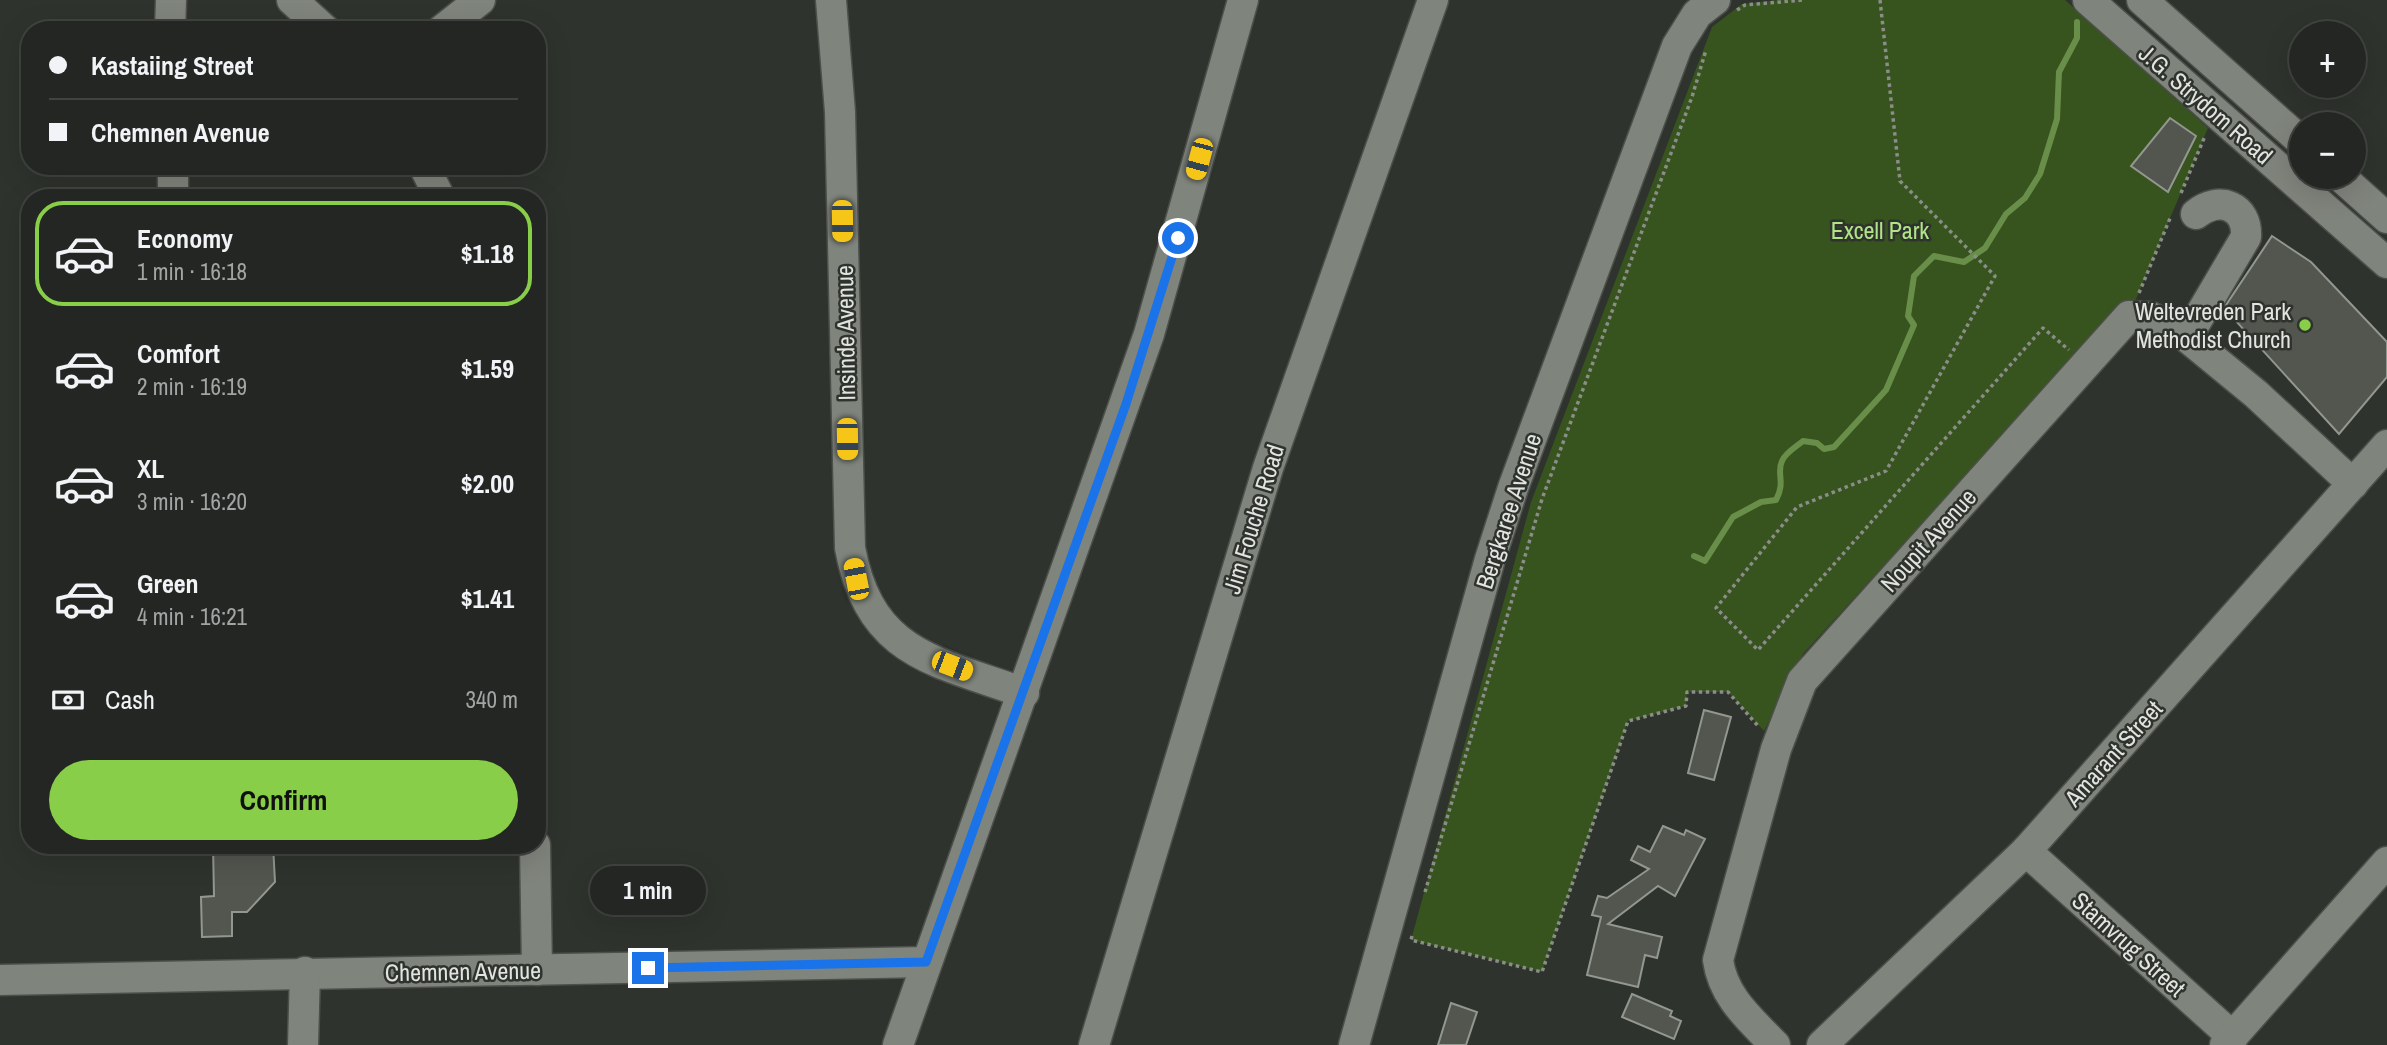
<!DOCTYPE html>
<meta charset="utf-8">
<style>
:root{--surface:#232622;--page:#2b2e2a;--text:#f1f3f6;--muted:#a3a5a5;--line:#404340;--accent:#89ce48}
body{margin:0;font-family:"Archivo Narrow",sans-serif;background:var(--page);color:var(--text);height:100vh;display:flex;flex-direction:column;font-size:26px;white-space:nowrap}
*{box-sizing:border-box;margin:0}
p{font-size:23px;color:var(--muted)}
.icon{flex:none;width:38px;height:38px;fill:none;stroke:currentColor;stroke-width:2;stroke-linecap:round;stroke-linejoin:round}
.map{position:relative;flex:1;overflow:hidden}
.drawer{position:absolute;left:21px;top:189px;width:525px;height:665px;display:flex;flex-direction:column;background:var(--surface);border-radius:28px;box-shadow:0 7px 28px #0002,0 0 0 2px var(--line)}
.drawer>*{flex:none}
.top-card{position:absolute;left:21px;top:21px;width:525px;height:154px;border-radius:28px;box-shadow:0 7px 28px #0002,0 0 0 2px var(--line);display:grid;align-content:center;height:154px;padding:0 28px;background:var(--surface)}
.fabs{position:absolute;left:2289px;top:21px;display:grid;gap:14px}
.fabs a{display:grid;place-items:center;width:77px;height:77px;border-radius:50%;background:var(--surface);box-shadow:0 7px 28px #0002,0 0 0 2px var(--line);font-size:35px}
.end{position:absolute;width:32px;height:32px;margin:-16px;border:9px solid #1a73e8;background:#fff;box-shadow:0 0 0 4px #fff}
.from{border-radius:50%}
.bubble{position:absolute;height:49px;border-radius:24px;background:var(--surface);box-shadow:0 7px 28px #0002,0 0 0 2px var(--line);font-size:23px;font-weight:800;line-height:49px;text-align:center}
.car{position:absolute;width:21px;height:42px;margin:-21px -10px;border-radius:9px;box-shadow:0 0 5px 2px #0007;background:linear-gradient(#f5c518 24%,#345 0 40%,#f5c518 0 76%,#345 0 86%,#f5c518 0)}
.top-card b{display:flex;align-items:center;gap:24px;height:66px;font-size:26px}
.top-card b+b{border-top:2px solid var(--line)}
.top-card i{width:18px;height:18px;background:var(--text)}
ul{padding:12px 0 0;list-style:none}
li{display:flex;align-items:center;gap:21px;height:105px;margin:0 14px 10px;padding:0 14px;border:4px solid transparent;border-radius:28px}
li div{flex:1}
li b{display:block;font-size:26px}
li em{font-style:normal;font-weight:800}
li.active{border-color:var(--accent)}
li>.icon{width:63px;height:63px;stroke-width:1.5}
.pay{display:flex;align-items:center;gap:18px;height:77px;padding:0 28px;font-size:26px}
.pay p{margin-inline-start:auto}
.action{display:flex;gap:14px;margin-top:auto;padding:14px 28px}
.action a{flex:1;height:80px;border-radius:42px;background:var(--accent);color:#111;font-size:28px;font-weight:800;line-height:80px;text-align:center}
.map>svg:first-child{display:block}
.green{fill:#37531e}
.lines{fill:none;stroke-linecap:round;stroke-linejoin:round}
.stream{stroke:#688e4a;stroke-width:6}
.building{fill:#52564f;stroke:#92978f;stroke-width:2}
.minor-casing{stroke:#4c4f4a;stroke-width:33}
.path{stroke:#8a8d88;stroke-width:3.5;stroke-dasharray:3.5 3.5;stroke-linecap:butt}
.minor{stroke:#7f847c;stroke-width:30}
.route{stroke:#1a73e8;stroke-width:9}
.poi-dot{fill:#89ce48;stroke:#2f332d;stroke-width:2.5}
.labels{text-anchor:middle;dominant-baseline:central;stroke-width:5;stroke-linejoin:round;paint-order:stroke}
.street-label{font-size:24px;fill:#e1e4e0;stroke:#2f332d}
.park-label{font-size:24px;fill:#b0e587;stroke:#2f332d}
.poi-label{font-size:24px;fill:#e1e4e0;stroke:#2f332d;text-anchor:end}
</style>
<div class="map">
<svg width="2387" height="1045" viewBox="0 0 2387 1045">
<rect width="100%" height="100%" fill="#2f332d"/>
<polygon class="green" points="1778,0 2065,0 2208,128 2129,316 2076,355 1803,654 1764,731 1728,692 1687,692 1686,706 1628,721 1542,972 1411,940 1531,502 1712,27 1742,4"/>
<g class="lines">
<path class="stream" d="M 1694,556 L 1705,561 L 1733,517 L 1761,502 L 1776,500 C 1786,482 1776,473 1782,461 C 1785,453 1796,447 1803,441 L 1817,443 L 1824,449 L 1834,447 L 1886,390 L 1914,325 L 1908,316 L 1914,276 L 1934,256 L 1964,262 L 1985,248 L 2006,214 L 2025,198 L 2040,174 L 2057,119 L 2059,72 L 2077,38 L 2077,22"/>
</g>
<g class="building">
<polygon points="2170,118 2196,136 2168,192 2131,166"/>
<polygon points="2272,236 2311,262 2387,342 2387,377 2339,434 2224,308"/>
<polygon points="1704,710 1731,717 1714,780 1688,773"/>
<polygon points="1663,826 1684,835 1686,830 1705,839 1675,896 1658,886 1608,924 1662,937 1657,958 1645,955 1638,987 1587,975 1601,917 1592,915 1598,896 1607,898 1649,869 1631,860 1638,846 1650,852"/>
<polygon points="213,845 273,845 275,882 247,912 232,912 232,936 202,937 201,897 214,896"/>
<polygon points="1632,994 1672,1011 1670,1016 1681,1021 1674,1039 1622,1017"/>
<polygon points="1451,1003 1477,1012 1466,1045 1438,1045"/>
</g>
<g class="lines">
<defs>
<g id="minor">
<polyline points="292,0 325,30"/>
<path d="M 831,0 L 840,112 L 850,548 C 870,655 934,660 1024,693"/>
<polyline points="2088,0 2387,263"/>
<polyline points="2142,0 2301,141"/>
<polyline points="170,30 171,0"/>
<polyline points="442,30 480,0"/>
<polyline points="173,166 173,198"/>
<polyline points="424,166 440,198"/>
<polyline points="2341,177 2387,218"/>
<path d="M 2187,337 L 2246,237 C 2248,206 2219,195 2196,214"/>
<polyline points="535,845 537,970"/>
<polyline points="2026,851 2233,1037"/>
<polyline points="0,980 926,962"/>
<polyline points="303,1045 305,972"/>
<polyline points="898,1045 1149,334 1243,0"/>
<polyline points="1094,1045 1268,468 1433,0"/>
<polyline points="1354,1045 1490,559 1513,488 1677,46 1697,14 1715,0"/>
<path d="M 1775,1045 C 1750,1019 1723,997 1718,960 L 1776,749 L 1802,681 L 2129,316 L 2151,317 L 2178,330 L 2256,394 L 2353,484"/>
<polyline points="1822,1045 2026,851 2387,445"/>
<polyline points="2225,1045 2387,862"/>
</g>
</defs>
<use href="#minor" class="minor-casing"/>
<g class="path">
<polyline points="1880,0 1900,181 1995,276 1886,471 1797,507 1716,608 1758,650 2043,328 2069,350"/>
<polyline points="1737,10 1745,5 1803,0"/>
<polyline points="2181,193 2205,136"/>
<polyline points="2139,293 2171,216"/>
<polyline points="1425,892 1542,499 1692,97 1706,50"/>
<polyline points="1412,936 1411,940 1542,972 1628,721 1686,706 1687,692 1728,692 1759,727"/>
</g>
<use href="#minor" class="minor"/>
</g>
<g class="lines">
<polyline class="route" points="648,968 926,962 1126,404 1178,238"/>
</g>
<circle class="poi-dot" cx="2305" cy="325" r="7"/>
<g class="labels">
<g class="street-label">
<text transform="translate(2206 104) rotate(41)">J.G. Strydom Road</text>
<text transform="translate(845 333) rotate(-91)">Insinde Avenue</text>
<text transform="translate(1508 511) rotate(-72)">Bergkaree Avenue</text>
<text transform="translate(1253 519) rotate(-73)">Jim Fouche Road</text>
<text transform="translate(1928 540) rotate(-48)">Noupit Avenue</text>
<text transform="translate(2113 753) rotate(-48)">Amarant Street</text>
<text transform="translate(2129 944) rotate(42)">Stamvrug Street</text>
<text transform="translate(463 971) rotate(-1)">Chemnen Avenue</text>
</g>
<g class="park-label">
<text x="1880" y="230">Excell Park</text>
</g>
<g class="poi-label">
<text x="2291" y="311">Weltevreden Park<tspan x="2291" dy="28">Methodist Church</tspan></text>
</g>
</g>
</svg>
<div class="fabs">
<a>+</a>
<a>−</a>
</div>
<i class="end from" style="left:1178px;top:238px"></i>
<i class="end" style="left:648px;top:968px"></i>
<div class="bubble" style="left:590px;top:866px;width:116px">1 min</div>
<i class="car" style="left:1199px;top:159px;rotate:195deg"></i>
<i class="car" style="left:842px;top:221px;rotate:179deg"></i>
<i class="car" style="left:847px;top:439px;rotate:179deg"></i>
<i class="car" style="left:856px;top:579px;rotate:349deg"></i>
<i class="car" style="left:952px;top:666px;rotate:111deg"></i>
<div class="top-card">
<b><i class="from"></i>Kastaiing Street</b>
<b><i></i>Chemnen Avenue</b>
</div>
<section class="drawer">
<ul>
<li class="active"><svg class="icon" aria-label="car" viewBox="0 0 24 24"><path d="M5 17H2v-5l4-1 3-4h7l3 4 3 1v5h-3M9 17h6M6 11h13"/><circle cx="7" cy="17" r="2"/><circle cx="17" cy="17" r="2"/></svg><div><b>Economy</b><p>1 min · 16:18</p></div><em>$1.18</em></li>
<li><svg class="icon" aria-label="car" viewBox="0 0 24 24"><path d="M5 17H2v-5l4-1 3-4h7l3 4 3 1v5h-3M9 17h6M6 11h13"/><circle cx="7" cy="17" r="2"/><circle cx="17" cy="17" r="2"/></svg><div><b>Comfort</b><p>2 min · 16:19</p></div><em>$1.59</em></li>
<li><svg class="icon" aria-label="car" viewBox="0 0 24 24"><path d="M5 17H2v-5l4-1 3-4h7l3 4 3 1v5h-3M9 17h6M6 11h13"/><circle cx="7" cy="17" r="2"/><circle cx="17" cy="17" r="2"/></svg><div><b>XL</b><p>3 min · 16:20</p></div><em>$2.00</em></li>
<li><svg class="icon" aria-label="car" viewBox="0 0 24 24"><path d="M5 17H2v-5l4-1 3-4h7l3 4 3 1v5h-3M9 17h6M6 11h13"/><circle cx="7" cy="17" r="2"/><circle cx="17" cy="17" r="2"/></svg><div><b>Green</b><p>4 min · 16:21</p></div><em>$1.41</em></li>
</ul>
<div class="pay"><svg class="icon" aria-label="cash" viewBox="0 0 24 24"><path d="M3 7h18v10H3z"/><circle cx="12" cy="12" r="2"/></svg>Cash<p>340 m</p></div>
<div class="action"><a>Confirm</a></div>
</section>
</div>
